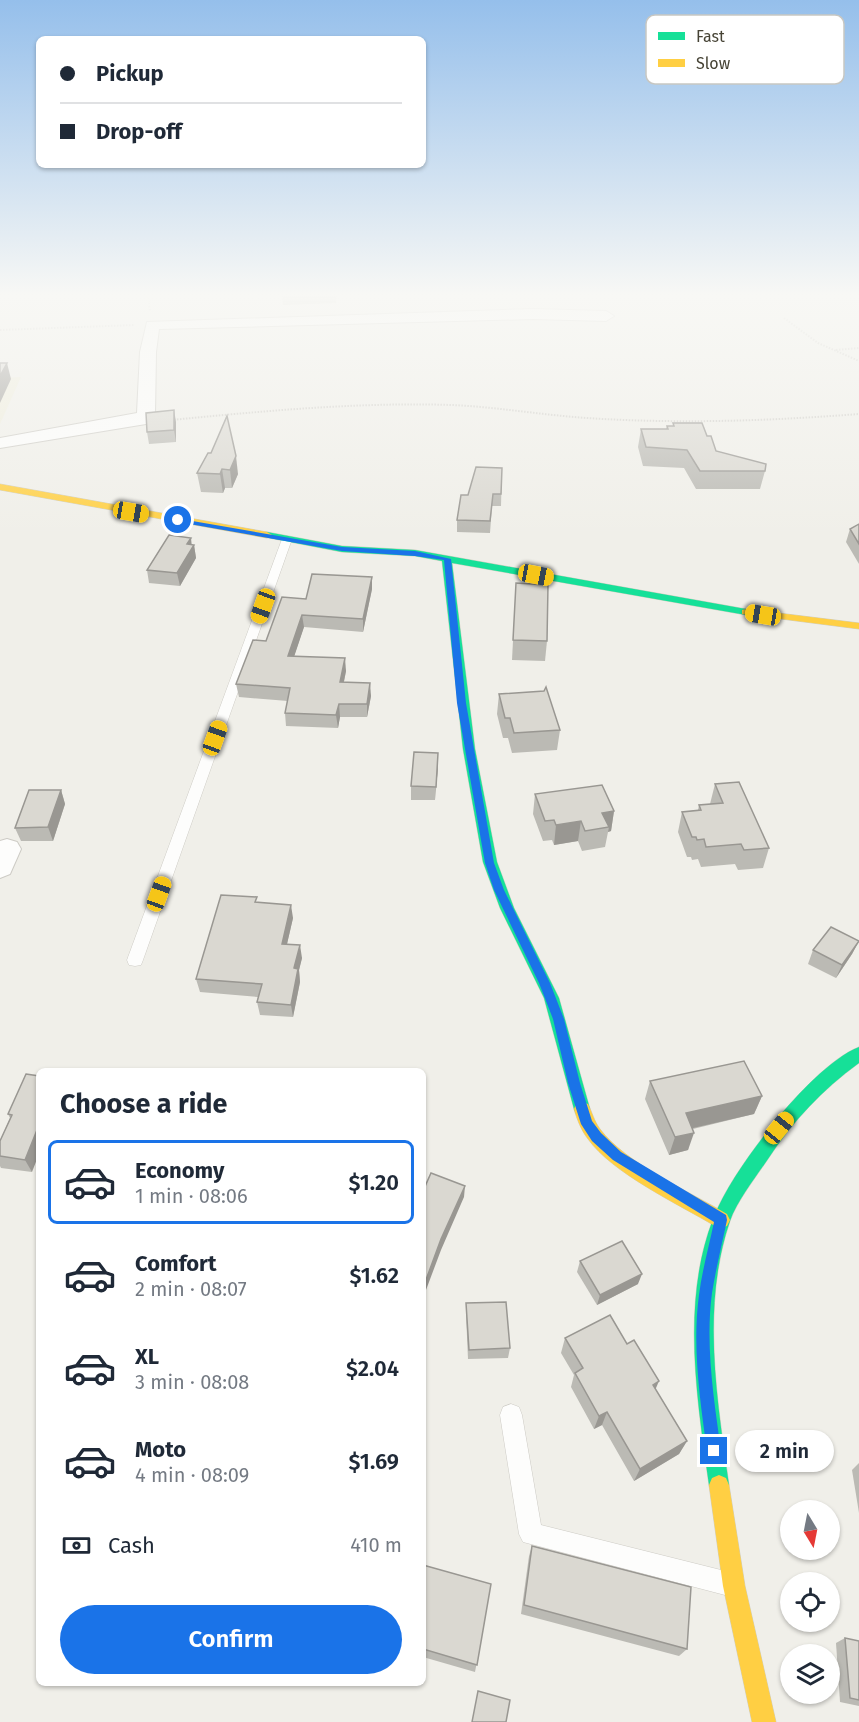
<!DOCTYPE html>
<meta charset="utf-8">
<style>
:root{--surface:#fff;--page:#f2f2f3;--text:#1f2937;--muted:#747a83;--line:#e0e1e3;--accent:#1a73e8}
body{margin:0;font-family:"Fira Sans",sans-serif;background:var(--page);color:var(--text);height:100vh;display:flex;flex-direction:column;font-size:22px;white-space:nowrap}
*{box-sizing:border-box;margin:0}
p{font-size:20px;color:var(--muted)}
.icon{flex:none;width:33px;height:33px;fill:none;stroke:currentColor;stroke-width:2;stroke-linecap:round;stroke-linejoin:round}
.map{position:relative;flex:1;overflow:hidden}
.details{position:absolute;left:36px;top:1068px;width:390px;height:618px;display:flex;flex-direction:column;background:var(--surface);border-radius:9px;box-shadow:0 2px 4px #0004}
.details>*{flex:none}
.top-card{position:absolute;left:36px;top:36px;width:390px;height:132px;border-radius:9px;box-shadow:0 2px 4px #0004;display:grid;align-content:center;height:132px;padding:0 24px;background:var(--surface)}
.needle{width:39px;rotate:170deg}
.buttons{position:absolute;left:780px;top:1500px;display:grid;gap:12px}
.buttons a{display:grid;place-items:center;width:60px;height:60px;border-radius:50%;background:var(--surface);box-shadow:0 2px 4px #0004;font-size:30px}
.end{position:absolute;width:27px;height:27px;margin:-14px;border:8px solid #1a73e8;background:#fff;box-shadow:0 0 0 3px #fff}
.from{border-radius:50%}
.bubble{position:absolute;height:42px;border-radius:21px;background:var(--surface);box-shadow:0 2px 4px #0004;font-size:20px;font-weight:600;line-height:42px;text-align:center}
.car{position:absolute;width:18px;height:36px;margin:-18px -9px;border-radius:8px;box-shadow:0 0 4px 2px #0007;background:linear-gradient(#f5c518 24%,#345 0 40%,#f5c518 0 76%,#345 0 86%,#f5c518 0)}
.top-card b{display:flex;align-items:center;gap:21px;height:57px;font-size:22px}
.top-card b+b{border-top:2px solid var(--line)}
.top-card i{width:15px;height:15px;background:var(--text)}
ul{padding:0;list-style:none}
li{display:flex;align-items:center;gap:18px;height:84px;margin:0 12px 9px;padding:0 12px;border:3px solid transparent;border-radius:9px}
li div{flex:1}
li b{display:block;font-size:22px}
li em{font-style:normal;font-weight:600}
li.active{border-color:var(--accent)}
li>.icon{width:54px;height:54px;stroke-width:1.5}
h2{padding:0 24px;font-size:27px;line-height:72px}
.pay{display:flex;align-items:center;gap:15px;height:66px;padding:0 24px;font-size:22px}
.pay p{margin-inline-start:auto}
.cta{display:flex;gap:12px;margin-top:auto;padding:12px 24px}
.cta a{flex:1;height:69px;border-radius:36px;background:var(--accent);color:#fff;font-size:24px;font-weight:600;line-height:69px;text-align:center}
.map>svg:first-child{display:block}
.education{fill:#eeecdb}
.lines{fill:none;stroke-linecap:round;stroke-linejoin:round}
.lane-casing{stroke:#cdcbc5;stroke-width:1}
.street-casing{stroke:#cdcbc5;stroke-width:2}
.fast-casing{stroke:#d0cec0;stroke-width:1}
.slow-casing{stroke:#d0cec0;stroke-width:1}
.path{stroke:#d1cfca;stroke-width:2;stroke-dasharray:1.5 1.5;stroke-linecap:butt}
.lane{fill:#fdfdfc;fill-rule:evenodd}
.street{fill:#fdfdfc;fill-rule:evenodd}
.fast{fill:#16e098;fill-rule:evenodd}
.slow{fill:#ffcf43;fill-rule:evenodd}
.wall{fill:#bbbab4}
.shaded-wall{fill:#999792}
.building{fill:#dad8d1;stroke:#999792;stroke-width:1.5}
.route{fill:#1a73e8}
.key{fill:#fff;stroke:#c8c7c2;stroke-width:1.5}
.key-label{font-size:16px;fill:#464335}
</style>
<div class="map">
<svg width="859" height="1722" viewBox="0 0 859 1722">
<rect width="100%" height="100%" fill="#f0efe9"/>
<polygon class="education" points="21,377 0,424 0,378"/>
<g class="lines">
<defs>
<g id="lane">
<polygon points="287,536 292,539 143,960 141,965 135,966 129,965 127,960 282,539"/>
<polygon points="511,1404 519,1407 522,1415 541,1525 725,1571 734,1574 737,1583 734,1592 725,1595 523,1542 519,1534 500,1415 503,1407"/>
</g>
<g id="street">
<polygon points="533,309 606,311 614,316 606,321 533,319 159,329 156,352 155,415 146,424 0,448 0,438 137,413 140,352 147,322"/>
<polygon points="7,839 17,842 21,849 10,874 0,878 0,841"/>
</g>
<g id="fast">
<polygon points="267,532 342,546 415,550 746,609 751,612 746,615 452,563 475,749 497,862 514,908 559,998 590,1109 588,1114 582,1116 576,1114 574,1109 544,998 500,908 483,862 463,749 442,561 415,556 342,552 264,537 264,533"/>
<path d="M 859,1047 L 859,1063 C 822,1090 793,1121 768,1159 C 756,1177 737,1201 730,1221 C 701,1306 717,1399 729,1485 L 726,1492 L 719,1495 L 712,1492 L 709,1485 C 697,1399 681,1302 713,1219 C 726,1185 755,1147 777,1119 C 795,1097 832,1057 859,1047 Z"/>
</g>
<g id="slow">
<polygon points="0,484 267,532 272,535 267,538 0,490"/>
<polygon points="746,609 859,623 859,629 742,614 742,610"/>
<path d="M 582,1102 L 588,1104 C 592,1112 594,1121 600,1129 C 625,1163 690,1192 727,1214 L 730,1220 L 727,1226 L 721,1228 L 715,1226 C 678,1204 612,1173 588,1139 C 581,1130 577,1119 574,1109 L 576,1104 Z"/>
<polygon points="719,1475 726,1478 729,1485 745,1586 776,1722 752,1722 723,1586 709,1485 712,1478"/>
</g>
</defs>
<use href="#lane" class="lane-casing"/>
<use href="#street" class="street-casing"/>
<use href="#fast" class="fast-casing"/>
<use href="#slow" class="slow-casing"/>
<g class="path">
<polyline points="148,294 150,311"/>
<polyline points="784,318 818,343 859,361"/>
<polyline points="0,330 134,325"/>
<polyline points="836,350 859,348"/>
<path d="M 171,420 C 264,411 358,402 452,405 C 497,407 542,415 587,418 C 678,424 768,421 859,414"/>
</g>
<use href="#lane" class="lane"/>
<use href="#street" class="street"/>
<use href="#fast" class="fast"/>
<use href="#slow" class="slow"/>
</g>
<g class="wall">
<polygon points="282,294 337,294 336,303 283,305"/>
<polygon points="176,422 176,442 149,444 147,432"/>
<polygon points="673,423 707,436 716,451 765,471 760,489 696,489 684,468 643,466 638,447 641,429 666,429 667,426 673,426"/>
<polygon points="208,453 238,474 232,488 225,488 223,493 201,492 197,473"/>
<polygon points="502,468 501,506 492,506 490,533 457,532 457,520 468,495"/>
<polygon points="859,524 859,564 846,542 850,529"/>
<polygon points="192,545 194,545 196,558 180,586 149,583 147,570"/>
<polygon points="516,583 547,641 545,661 512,660"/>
<polygon points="372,589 363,632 304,627 294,656 346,671 344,682 371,696 367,717 340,717 338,728 286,726 285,713 288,701 239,697 236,684 266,641 306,599"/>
<polygon points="499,694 560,730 557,750 512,753 508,738 503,738 497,714"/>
<polygon points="438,767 435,800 411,800 411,786"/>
<polygon points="715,784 769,848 763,868 738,870 735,864 701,867 698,859 692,860 691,857 687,857 678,832 682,812 698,810 699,805 710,804"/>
<polygon points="61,790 65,804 53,841 21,841 15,828"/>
<polygon points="535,794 614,811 611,831 608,832 605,847 582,851 578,841 554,845 552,840 543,841 533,814"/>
<polygon points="257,902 293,918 287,944 302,958 299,970 300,982 293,1017 260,1015 257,1002 258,997 200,992 196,979"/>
<polygon points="859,941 852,954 836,978 808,964 813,950"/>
<polygon points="26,1074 32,1172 1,1168 0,1166 0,1141 10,1118 8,1114"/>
<polygon points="650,1081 762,1096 754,1114 693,1129 688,1150 669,1155 645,1099"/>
<polygon points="580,1261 638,1284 597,1305 577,1272"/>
<polygon points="466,1303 510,1348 508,1358 468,1359 466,1314"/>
<polygon points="565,1338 655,1389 687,1441 679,1454 634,1481 602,1425 594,1429 571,1387 574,1375 561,1353"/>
<polygon points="859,1463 859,1513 852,1470"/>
<polygon points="532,1546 687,1649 679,1656 521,1614 529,1556"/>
<polygon points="423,1565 491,1584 475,1672 423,1657"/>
<polygon points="845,1638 859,1641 859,1706 840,1702 836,1643"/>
</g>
<g class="shaded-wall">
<polygon points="7,363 11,379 0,403 0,376"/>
<polygon points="174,410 176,422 176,442 174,430"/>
<polygon points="236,456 238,474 232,488 230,470"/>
<polygon points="222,469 225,488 223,493 220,474"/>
<polygon points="191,538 192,548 194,545 196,558 180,586 177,573 187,544"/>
<polygon points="372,577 372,589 363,632 363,619"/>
<polygon points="302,615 304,627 290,669 288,656"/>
<polygon points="345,658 346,671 341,695 340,682"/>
<polygon points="370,683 371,696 367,717 367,704"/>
<polygon points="339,704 340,717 338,728 336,715"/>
<polygon points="438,753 438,767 435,800 436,787"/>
<polygon points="61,790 65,804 53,841 48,827"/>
<polygon points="614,811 611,831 608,832 609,827 602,813"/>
<polygon points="581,821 578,841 554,845 556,825"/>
<polygon points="291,905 293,918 284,957 282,944"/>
<polygon points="859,941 852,954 836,978 842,965"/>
<polygon points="300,945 302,958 299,970 300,982 293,1017 291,1005 294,968"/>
<polygon points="762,1096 754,1114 680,1131 686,1113"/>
<polygon points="39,1125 39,1154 32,1172 25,1160"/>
<polygon points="694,1133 688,1150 669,1155 675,1137"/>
<polygon points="465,1186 464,1197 441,1250 423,1298 423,1288 441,1239"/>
<polygon points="642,1274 638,1284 597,1305 600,1295"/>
<polygon points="659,1381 653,1395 653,1385"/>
<polygon points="607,1412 602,1425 594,1429 599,1416"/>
<polygon points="687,1441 679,1454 634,1481 640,1469"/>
</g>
<g class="building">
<polygon points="0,363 7,363 0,376"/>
<polygon points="174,410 174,430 147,432 146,413"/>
<polygon points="227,416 236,456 230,470 222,469 220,474 197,473 208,453 211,453"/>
<polygon points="673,423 702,423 707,436 711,436 716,451 766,464 765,471 700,471 687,450 646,447 641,429 668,429 667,426 674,426"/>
<polygon points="476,467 502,468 501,494 493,494 490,521 457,520 461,495 468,495"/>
<polygon points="859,524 859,544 850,529"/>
<polygon points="169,535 191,538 187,544 194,545 177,573 147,570"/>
<polygon points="312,574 372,577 363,619 302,615 288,656 345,658 340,682 370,683 367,704 339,704 336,715 285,713 290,688 236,684 253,640 266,641 282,597 306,599"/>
<polygon points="516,583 548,585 547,641 513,640"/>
<polygon points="546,687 560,730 514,733 510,718 505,718 499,694 544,691"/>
<polygon points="414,752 438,753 436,787 411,786"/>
<polygon points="739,782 769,848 744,850 741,844 706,847 704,839 697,840 696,837 692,837 682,812 701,810 699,805 723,803 715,784"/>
<polygon points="602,785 614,811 602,813 609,827 585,831 581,821 556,825 554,820 545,821 535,794"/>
<polygon points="29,790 61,790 48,827 15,828"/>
<polygon points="221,895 257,897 255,902 291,905 282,944 300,945 294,968 298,969 291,1005 257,1002 262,984 196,979"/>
<polygon points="831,927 859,941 842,965 813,950"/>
<polygon points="744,1061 762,1096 686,1113 694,1133 675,1137 650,1081"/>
<polygon points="26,1074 39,1076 39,1125 25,1160 0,1156 0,1141 12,1115 8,1114"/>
<polygon points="431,1173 465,1186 441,1239 423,1288 423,1191"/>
<polygon points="622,1241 642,1274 600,1295 580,1261"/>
<polygon points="506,1302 510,1348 469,1350 466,1303"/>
<polygon points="610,1315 627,1344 634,1340 659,1381 653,1385 687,1441 640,1469 607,1412 599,1416 575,1373 583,1368 565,1338"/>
<polygon points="532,1546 691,1587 687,1649 524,1605"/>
<polygon points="423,1565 491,1584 477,1665 423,1649"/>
<polygon points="845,1638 859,1641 859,1700 850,1698"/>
<polygon points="478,1691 510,1700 506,1722 472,1722"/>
</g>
<linearGradient id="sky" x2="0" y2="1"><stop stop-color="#95bfeb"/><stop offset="0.55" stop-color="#f8f8f5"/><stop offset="1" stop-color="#f8f8f5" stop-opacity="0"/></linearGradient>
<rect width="859" height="536" fill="url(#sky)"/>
<path class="route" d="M 175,518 L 342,547 L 415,551 L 451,559 L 466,703 L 494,863 L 504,890 L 550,983 L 564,1019 L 580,1083 L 592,1121 L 601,1133 L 621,1152 L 726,1215 L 727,1220 C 722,1244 716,1268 712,1293 C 705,1345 714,1400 721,1451 L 719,1456 L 714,1458 L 709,1456 L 707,1451 C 700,1400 692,1346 699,1295 C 702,1271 709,1246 714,1222 L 613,1160 L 592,1141 L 581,1124 L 568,1083 L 553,1019 L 539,983 L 494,890 L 485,863 L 457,703 L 444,560 L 415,556 L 342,551 L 178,522 Z"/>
<rect x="646" y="15" width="198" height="69" rx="9" class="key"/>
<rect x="658" y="32" width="27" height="8" fill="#16e098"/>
<rect x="658" y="59" width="27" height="8" fill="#ffcf43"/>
<g class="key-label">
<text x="696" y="42">Fast</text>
<text x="696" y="69">Slow</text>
</g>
</svg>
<div class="buttons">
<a><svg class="needle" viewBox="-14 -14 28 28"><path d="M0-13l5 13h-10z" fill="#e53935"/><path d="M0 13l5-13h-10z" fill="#747a83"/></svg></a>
<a><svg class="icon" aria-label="locate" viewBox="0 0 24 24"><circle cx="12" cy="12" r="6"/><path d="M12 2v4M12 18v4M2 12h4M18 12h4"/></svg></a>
<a><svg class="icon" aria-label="layers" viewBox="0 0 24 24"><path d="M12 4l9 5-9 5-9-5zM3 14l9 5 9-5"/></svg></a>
</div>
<i class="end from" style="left:178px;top:520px"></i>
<i class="end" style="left:714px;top:1451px"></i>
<div class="bubble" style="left:735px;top:1430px;width:99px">2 min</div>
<i class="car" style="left:131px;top:512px;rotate:100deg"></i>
<i class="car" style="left:536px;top:575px;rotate:101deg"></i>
<i class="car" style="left:263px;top:606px;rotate:200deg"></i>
<i class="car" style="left:763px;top:615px;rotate:280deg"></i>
<i class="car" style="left:215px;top:738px;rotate:20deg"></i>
<i class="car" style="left:159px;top:894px;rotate:20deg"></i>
<i class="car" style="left:779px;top:1128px;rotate:39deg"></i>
<div class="top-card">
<b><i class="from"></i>Pickup</b>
<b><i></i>Drop-off</b>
</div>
<section class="details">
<h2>Choose a ride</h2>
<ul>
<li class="active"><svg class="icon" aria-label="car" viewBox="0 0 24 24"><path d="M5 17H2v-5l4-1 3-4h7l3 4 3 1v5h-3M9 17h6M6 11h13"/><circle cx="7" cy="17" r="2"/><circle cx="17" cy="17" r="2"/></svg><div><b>Economy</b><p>1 min · 08:06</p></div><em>$1.20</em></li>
<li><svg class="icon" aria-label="car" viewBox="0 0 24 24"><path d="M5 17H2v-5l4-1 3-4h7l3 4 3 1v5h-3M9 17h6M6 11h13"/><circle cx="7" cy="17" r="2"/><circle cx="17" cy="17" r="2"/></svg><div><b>Comfort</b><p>2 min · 08:07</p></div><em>$1.62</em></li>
<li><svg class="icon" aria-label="car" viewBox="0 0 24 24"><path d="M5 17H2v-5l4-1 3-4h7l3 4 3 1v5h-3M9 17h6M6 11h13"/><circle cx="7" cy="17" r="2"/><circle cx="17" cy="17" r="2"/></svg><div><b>XL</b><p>3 min · 08:08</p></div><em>$2.04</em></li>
<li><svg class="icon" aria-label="car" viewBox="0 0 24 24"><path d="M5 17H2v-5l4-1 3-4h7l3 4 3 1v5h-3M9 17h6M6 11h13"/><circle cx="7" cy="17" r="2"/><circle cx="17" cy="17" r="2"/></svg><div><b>Moto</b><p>4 min · 08:09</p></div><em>$1.69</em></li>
</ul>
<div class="pay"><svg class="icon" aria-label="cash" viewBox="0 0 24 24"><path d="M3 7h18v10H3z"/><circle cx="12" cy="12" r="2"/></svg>Cash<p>410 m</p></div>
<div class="cta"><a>Confirm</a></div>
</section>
</div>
